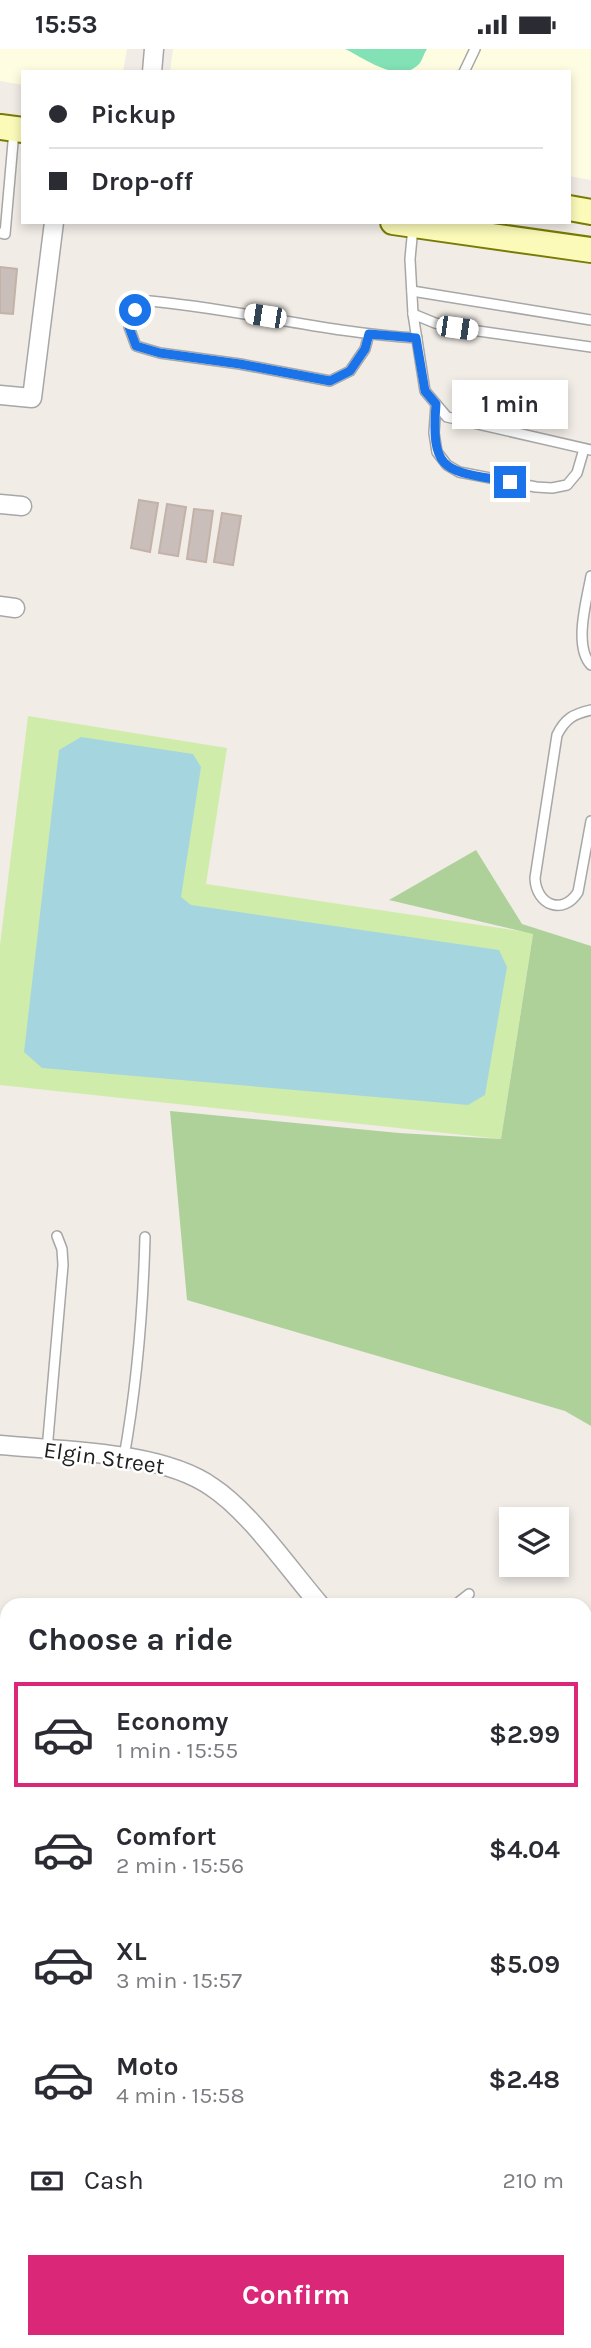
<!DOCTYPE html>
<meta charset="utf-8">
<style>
:root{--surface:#fff;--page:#f2f2f3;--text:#2b2b33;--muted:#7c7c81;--line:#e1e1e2;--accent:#db2777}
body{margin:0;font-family:Karla,sans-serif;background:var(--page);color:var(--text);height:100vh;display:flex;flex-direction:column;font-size:26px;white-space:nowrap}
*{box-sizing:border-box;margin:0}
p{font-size:23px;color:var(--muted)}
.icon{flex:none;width:38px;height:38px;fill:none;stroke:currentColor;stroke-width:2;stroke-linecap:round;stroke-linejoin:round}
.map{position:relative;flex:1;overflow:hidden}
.side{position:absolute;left:0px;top:1549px;width:592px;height:751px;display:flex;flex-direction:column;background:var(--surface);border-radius:21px 21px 0 0;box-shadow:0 4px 10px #0003}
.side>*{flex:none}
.guide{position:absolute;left:21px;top:21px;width:550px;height:154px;border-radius:0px;box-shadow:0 4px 10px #0003;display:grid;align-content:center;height:154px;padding:0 28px;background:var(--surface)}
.tools{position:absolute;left:499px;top:1458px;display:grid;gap:14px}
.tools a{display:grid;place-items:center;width:70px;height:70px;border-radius:0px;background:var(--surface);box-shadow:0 4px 10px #0003;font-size:35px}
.end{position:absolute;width:32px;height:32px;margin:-16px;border:9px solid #1a73e8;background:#fff;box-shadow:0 0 0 4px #fff}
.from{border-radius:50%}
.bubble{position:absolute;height:49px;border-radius:0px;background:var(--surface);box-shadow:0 4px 10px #0003;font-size:23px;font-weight:700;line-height:49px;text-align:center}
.car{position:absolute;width:21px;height:42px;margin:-21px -10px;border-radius:9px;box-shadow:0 0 5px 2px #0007;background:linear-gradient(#fff 24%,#345 0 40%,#fff 0 76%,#345 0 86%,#fff 0)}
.guide b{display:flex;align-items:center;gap:24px;height:66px;font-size:26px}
.guide b+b{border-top:2px solid var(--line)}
.guide i{width:18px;height:18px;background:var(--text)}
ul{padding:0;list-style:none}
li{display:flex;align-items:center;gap:21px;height:105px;margin:0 14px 10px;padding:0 14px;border:4px solid transparent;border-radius:0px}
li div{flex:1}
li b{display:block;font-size:26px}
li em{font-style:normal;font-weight:700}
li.on{border-color:var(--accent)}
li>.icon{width:63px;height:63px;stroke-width:1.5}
h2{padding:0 28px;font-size:32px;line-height:84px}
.pay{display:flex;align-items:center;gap:18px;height:77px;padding:0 28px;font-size:26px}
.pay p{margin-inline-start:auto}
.primary-button{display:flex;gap:14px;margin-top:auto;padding:14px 28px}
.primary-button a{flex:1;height:80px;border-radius:0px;background:var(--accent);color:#fff;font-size:28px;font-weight:700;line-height:80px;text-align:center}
.status{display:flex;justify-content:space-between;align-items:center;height:49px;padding:0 35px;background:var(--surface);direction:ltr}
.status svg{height:19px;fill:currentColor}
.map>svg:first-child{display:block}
.education{fill:#fffde1}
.grass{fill:#d0ecab}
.forest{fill:#aed19a}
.pitch{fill:#82e1b5}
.water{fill:#a5d6df}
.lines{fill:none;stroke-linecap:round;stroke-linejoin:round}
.stream{stroke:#a5d6df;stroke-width:5}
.building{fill:#c9beb9;stroke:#c3b2a8;stroke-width:2}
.service-casing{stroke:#a7a7a7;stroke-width:12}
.minor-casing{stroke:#a7a7a7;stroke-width:21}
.secondary-casing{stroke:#787c02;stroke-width:28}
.service{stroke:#fff;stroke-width:9}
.minor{stroke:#fff;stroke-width:18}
.secondary{stroke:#fbfab9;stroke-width:24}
.route{stroke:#1a73e8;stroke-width:9}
.labels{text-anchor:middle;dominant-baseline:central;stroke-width:5;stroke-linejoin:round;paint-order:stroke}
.street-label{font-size:23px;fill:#202020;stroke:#fff}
</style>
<div class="status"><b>15:53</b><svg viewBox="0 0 49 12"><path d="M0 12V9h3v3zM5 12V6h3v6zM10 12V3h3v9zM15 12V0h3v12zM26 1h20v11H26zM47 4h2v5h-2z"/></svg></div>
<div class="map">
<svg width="591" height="2299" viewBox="0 0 591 2299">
<rect width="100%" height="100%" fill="#f1ece6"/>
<g class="education">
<polygon points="0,0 127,0 123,23 23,23 23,36 0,32"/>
<polygon points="173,0 591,0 591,131 569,127 569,23 170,23"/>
</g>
<polygon class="grass" points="28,667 227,699 206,835 533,884 501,1090 0,1036 0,896"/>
<polygon class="forest" points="476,801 522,875 591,897 591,1377 565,1362 187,1251 170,1062 399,1084 501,1090 533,885 389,851"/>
<path class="pitch" d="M 345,0 L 427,0 C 424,4 422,12 419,15 C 399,36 364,9 345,0 Z"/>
<polygon class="water" points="81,688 193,705 201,718 181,848 191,856 499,901 507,918 485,1046 468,1056 42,1019 24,1003 59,701"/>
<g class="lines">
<g class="stream">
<polyline points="0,1817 7,1818"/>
<polyline points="584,1905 591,1906"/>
</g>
</g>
<g class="building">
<polygon points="0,218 17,220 13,265 0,264"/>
<polygon points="139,451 158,454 150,503 131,499"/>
<polygon points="167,455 186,458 178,507 159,504"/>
<polygon points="194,460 213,462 206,513 187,510"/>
<polygon points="222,464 241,467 233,516 214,513"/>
<polygon points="0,2017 7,2018 7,2032 0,2031"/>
</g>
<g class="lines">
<defs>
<g id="service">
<polyline points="464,23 475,0"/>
<polyline points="413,178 410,210 413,265 425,342 447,368 591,401"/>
<polyline points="0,184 5,185 14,82"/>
<polyline points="412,242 591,271"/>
<polyline points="413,265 435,274 457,279 591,298"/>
<path d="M 369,285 L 365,300 L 350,322 L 330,332 L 240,315 L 160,304 L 136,297 L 129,278 L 135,261 L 150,252 C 239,260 327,284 417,289"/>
<polyline points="436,355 434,384 437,403 447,416 459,423 536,438 552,439 567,436 577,424 584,400"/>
<path d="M 591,527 C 587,550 573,597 591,616"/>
<path d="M 591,661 C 573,665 565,670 557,686 L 535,829 C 536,856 563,867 578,843 L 591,772"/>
<polyline points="47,1401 63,1216 62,1200 57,1187"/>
<path d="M 124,1408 C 137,1335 143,1263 145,1188"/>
<polyline points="455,1556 469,1545"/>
<polyline points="0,1953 7,1947"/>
<polyline points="584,2111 591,2108"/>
<polyline points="584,2215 591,2217"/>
<polyline points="33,2299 41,2292"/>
</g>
<g id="minor">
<polyline points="152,23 154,0"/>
<polyline points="0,346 32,349 54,173"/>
<polyline points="0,455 22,457"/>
<polyline points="0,557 15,559"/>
<path d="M 0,1396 C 63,1402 161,1402 212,1438 C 250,1463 289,1520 320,1556"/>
<polyline points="584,1853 591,1860"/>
<polyline points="0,2141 7,2135"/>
<polyline points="584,2252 591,2253"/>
</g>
<g id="secondary">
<polyline points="0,78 23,81"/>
<polyline points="569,159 591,163"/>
<polyline points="393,173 591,201"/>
</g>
</defs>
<use href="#service" class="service-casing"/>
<use href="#minor" class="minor-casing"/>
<use href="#secondary" class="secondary-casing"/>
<use href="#service" class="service"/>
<use href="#minor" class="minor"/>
<use href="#secondary" class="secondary"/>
</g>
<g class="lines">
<path class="route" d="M 135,261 L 129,278 L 136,297 L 160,304 L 240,315 L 330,332 L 350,322 L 365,300 L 369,285 L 416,289 L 425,342 L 436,355 C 430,427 448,421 510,433"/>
</g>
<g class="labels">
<g class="street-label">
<text transform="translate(104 1409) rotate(8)">Elgin Street</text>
</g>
</g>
</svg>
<div class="tools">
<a><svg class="icon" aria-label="layers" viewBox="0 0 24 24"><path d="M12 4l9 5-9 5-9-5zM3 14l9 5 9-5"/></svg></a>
</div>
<i class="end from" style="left:135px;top:261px"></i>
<i class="end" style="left:510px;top:433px"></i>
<div class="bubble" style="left:452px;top:331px;width:116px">1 min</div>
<i class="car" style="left:265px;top:267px;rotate:279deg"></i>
<i class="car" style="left:457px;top:279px;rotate:98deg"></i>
<div class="guide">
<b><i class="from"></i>Pickup</b>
<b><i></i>Drop-off</b>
</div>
<section class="side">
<h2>Choose a ride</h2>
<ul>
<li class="on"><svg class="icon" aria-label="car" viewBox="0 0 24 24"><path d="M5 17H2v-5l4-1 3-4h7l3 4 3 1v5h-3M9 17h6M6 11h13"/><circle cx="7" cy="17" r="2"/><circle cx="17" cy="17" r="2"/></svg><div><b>Economy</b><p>1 min · 15:55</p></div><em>$2.99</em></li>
<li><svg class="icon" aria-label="car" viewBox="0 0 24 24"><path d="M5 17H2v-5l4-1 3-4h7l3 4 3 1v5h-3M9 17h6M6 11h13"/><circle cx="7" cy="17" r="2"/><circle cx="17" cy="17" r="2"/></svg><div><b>Comfort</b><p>2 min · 15:56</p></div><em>$4.04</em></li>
<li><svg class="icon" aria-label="car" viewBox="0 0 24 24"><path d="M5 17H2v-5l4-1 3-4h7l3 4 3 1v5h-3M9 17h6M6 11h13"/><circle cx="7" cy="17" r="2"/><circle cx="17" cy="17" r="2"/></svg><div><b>XL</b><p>3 min · 15:57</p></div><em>$5.09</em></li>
<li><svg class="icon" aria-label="car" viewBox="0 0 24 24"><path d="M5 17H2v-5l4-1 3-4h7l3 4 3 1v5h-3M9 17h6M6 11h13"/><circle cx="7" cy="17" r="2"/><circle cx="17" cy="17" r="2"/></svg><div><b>Moto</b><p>4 min · 15:58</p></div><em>$2.48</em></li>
</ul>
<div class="pay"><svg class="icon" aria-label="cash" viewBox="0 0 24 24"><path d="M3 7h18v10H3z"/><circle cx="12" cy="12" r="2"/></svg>Cash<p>210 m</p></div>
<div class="primary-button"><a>Confirm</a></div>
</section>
</div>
